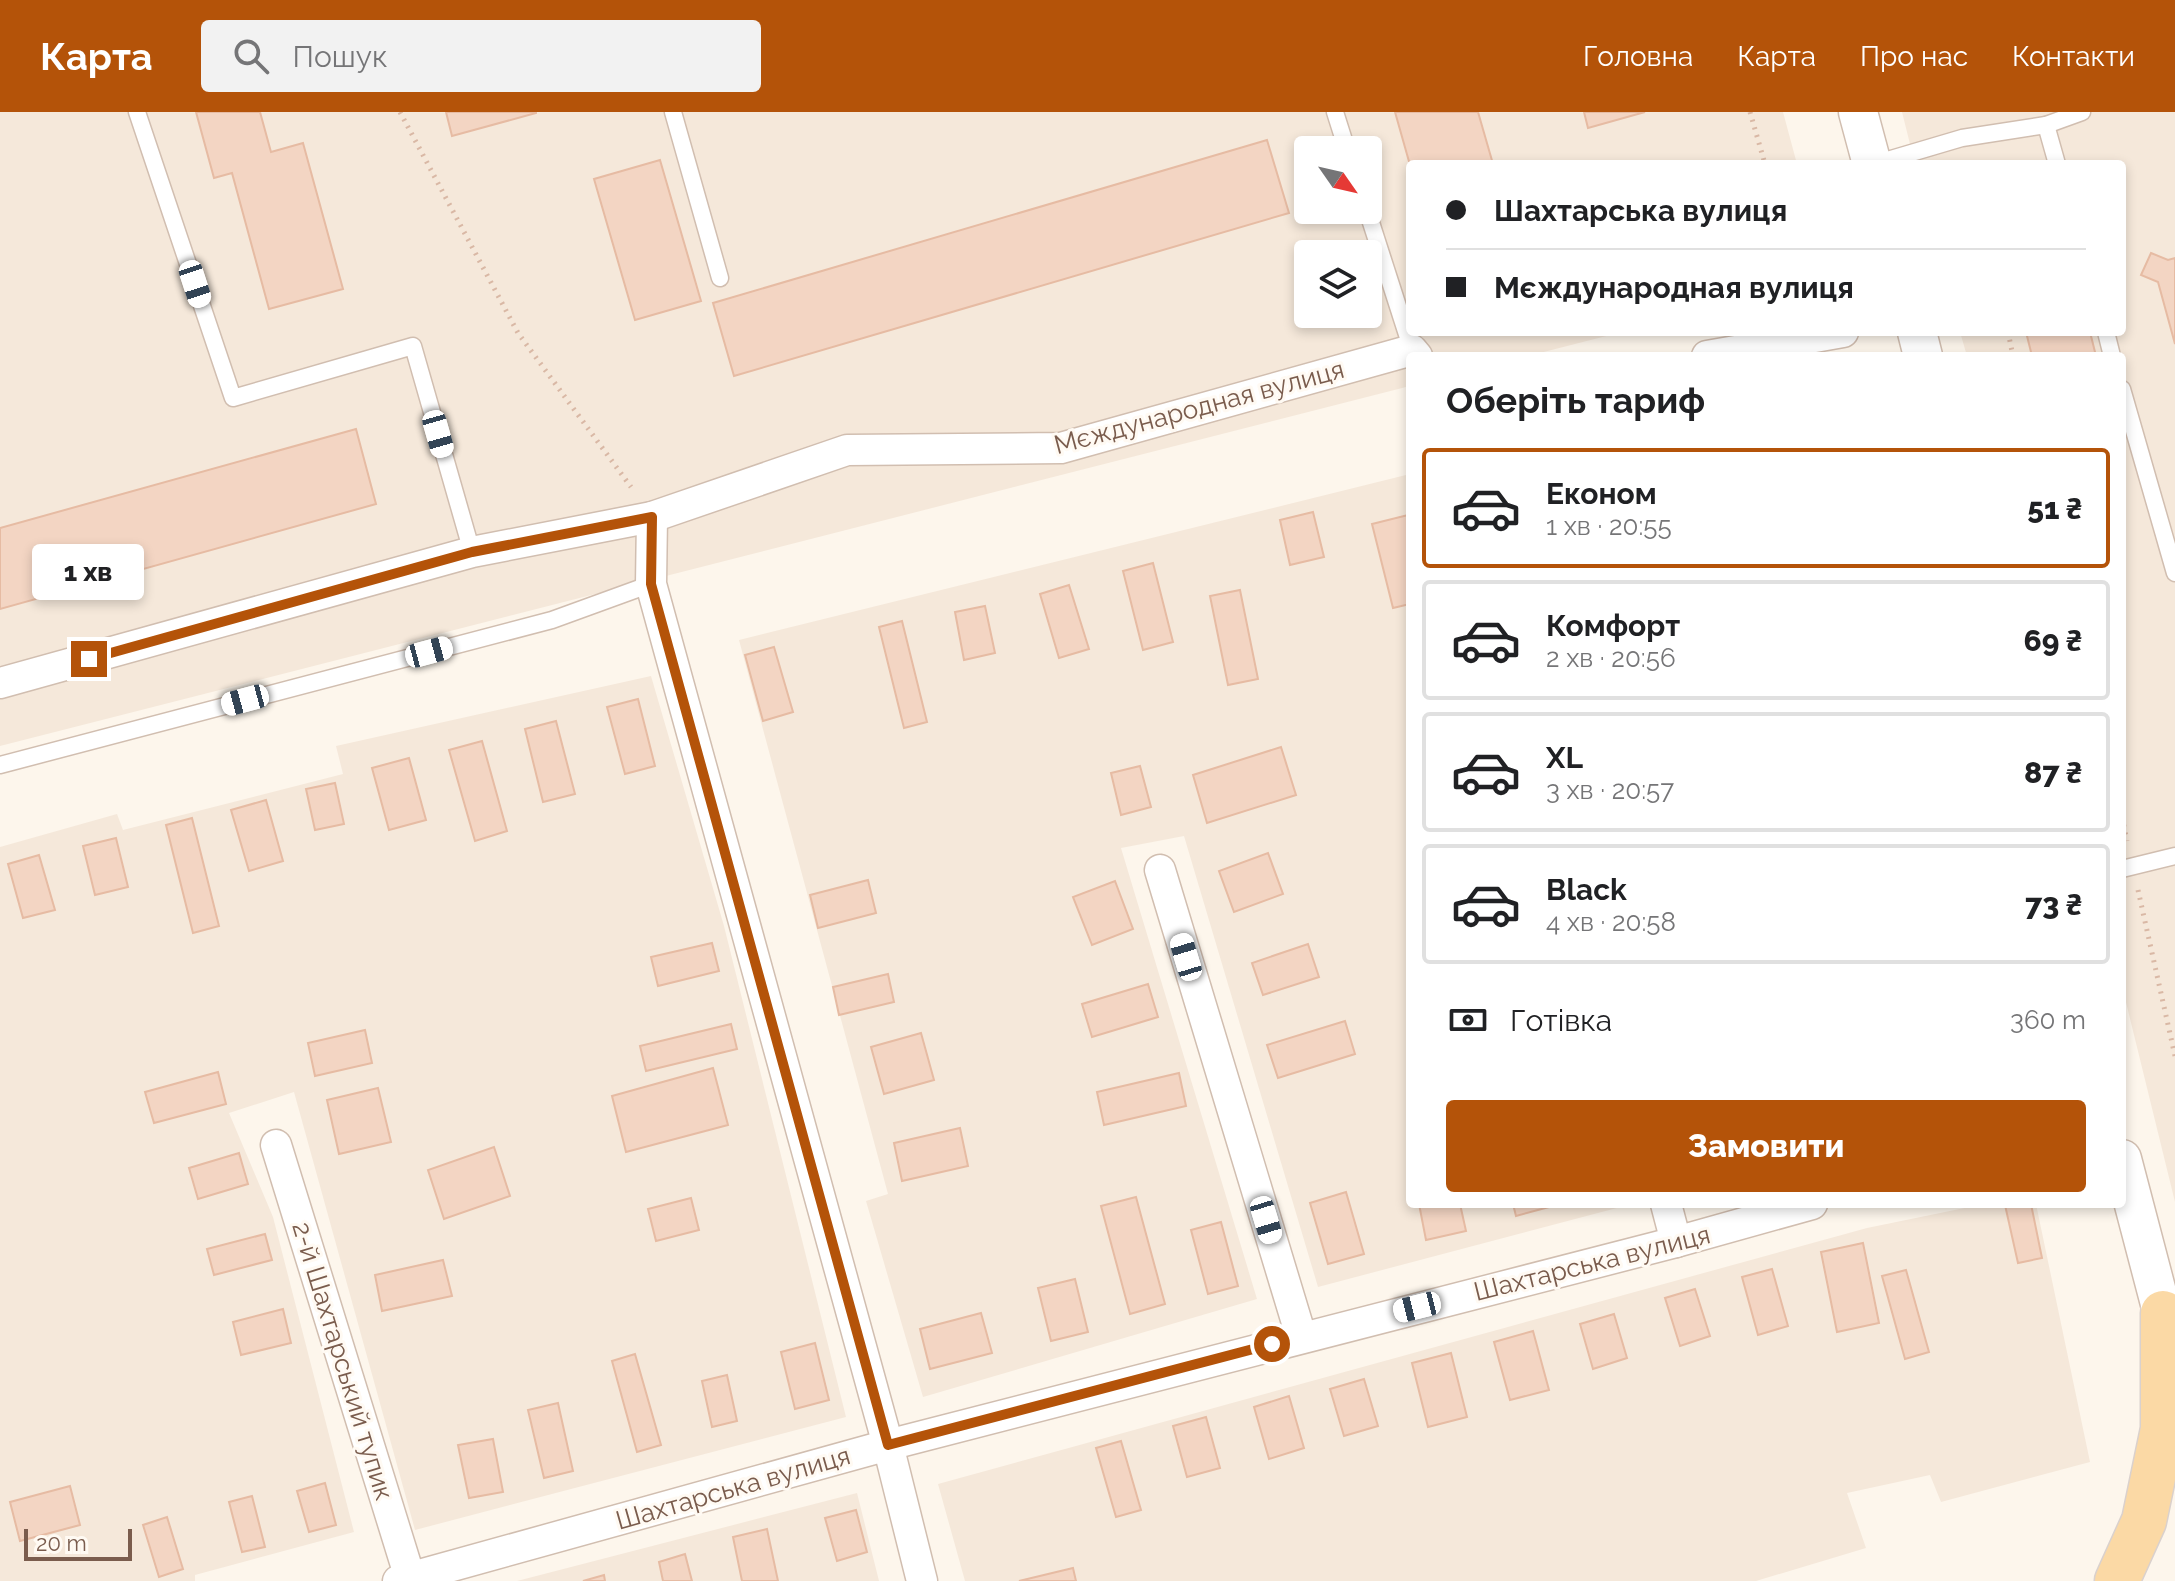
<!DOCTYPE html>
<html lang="uk">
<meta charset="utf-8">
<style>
:root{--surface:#fff;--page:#f2f2f2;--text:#202124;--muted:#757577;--line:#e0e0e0;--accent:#b45309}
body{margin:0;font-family:Raleway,sans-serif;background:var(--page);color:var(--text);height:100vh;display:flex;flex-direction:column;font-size:30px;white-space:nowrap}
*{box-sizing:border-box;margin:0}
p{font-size:26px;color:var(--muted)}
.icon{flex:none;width:44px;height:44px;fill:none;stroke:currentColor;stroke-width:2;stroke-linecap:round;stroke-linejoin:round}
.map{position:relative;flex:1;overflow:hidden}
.sheet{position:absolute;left:1406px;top:240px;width:720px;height:856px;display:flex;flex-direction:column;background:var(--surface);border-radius:8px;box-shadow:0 4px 12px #0003}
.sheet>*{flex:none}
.guide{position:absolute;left:1406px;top:48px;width:720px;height:176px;border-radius:8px;box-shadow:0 4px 12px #0003;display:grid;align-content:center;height:176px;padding:0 40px;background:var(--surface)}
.needle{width:52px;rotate:124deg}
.fabs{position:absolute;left:1294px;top:24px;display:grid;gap:16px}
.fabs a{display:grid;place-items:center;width:88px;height:88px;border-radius:8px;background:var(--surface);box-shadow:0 4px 12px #0003;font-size:40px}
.scale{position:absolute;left:24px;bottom:20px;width:108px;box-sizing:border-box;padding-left:8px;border:4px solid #7a5c4d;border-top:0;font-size:22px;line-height:28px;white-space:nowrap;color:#7a5c4d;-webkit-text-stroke:6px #fffaf3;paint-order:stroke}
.end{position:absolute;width:36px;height:36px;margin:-18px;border:10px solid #b45309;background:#fff;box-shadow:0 0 0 4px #fff}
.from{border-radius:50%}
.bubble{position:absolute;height:56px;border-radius:8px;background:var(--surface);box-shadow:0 4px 12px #0003;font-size:26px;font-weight:800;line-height:56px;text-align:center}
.car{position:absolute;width:24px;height:48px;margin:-24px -12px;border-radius:10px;box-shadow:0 0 6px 2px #0007;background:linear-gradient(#fff 24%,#345 0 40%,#fff 0 76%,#345 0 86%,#fff 0)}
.guide b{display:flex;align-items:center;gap:28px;height:76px;font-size:30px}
.guide b+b{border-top:2px solid var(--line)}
.guide i{width:20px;height:20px;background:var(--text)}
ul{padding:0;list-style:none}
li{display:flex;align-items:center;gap:24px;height:120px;margin:0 16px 12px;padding:0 24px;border:4px solid var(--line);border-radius:8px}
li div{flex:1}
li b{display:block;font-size:30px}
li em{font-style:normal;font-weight:800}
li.selected{border-color:var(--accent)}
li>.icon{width:72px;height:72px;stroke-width:1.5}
h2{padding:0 40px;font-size:36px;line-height:96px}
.pay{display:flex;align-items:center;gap:20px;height:88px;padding:0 40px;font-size:30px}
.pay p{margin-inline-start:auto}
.cta{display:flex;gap:16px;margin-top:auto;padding:16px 40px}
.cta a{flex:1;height:92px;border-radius:8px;background:var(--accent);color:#fff;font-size:32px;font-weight:800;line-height:92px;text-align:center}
header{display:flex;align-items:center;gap:48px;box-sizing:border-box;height:112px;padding:0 40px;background:var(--accent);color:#fff}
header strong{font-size:38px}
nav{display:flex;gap:44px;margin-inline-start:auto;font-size:28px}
.search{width:560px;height:72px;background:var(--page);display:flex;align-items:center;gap:20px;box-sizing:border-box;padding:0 28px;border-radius:8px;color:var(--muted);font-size:30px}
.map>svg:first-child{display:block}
.residential{fill:#f5e8da;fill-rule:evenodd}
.building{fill:#f3d5c3;stroke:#e6bba3;stroke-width:2}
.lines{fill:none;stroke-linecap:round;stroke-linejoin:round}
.service-casing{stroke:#d1beb0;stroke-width:19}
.minor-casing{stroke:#d1beb0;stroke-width:33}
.tertiary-casing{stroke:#d1beb0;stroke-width:41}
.primary-casing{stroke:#dad1cd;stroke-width:47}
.path{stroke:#d9b8a5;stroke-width:5;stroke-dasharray:2 6;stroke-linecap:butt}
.service{stroke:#fff;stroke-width:16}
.minor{stroke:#fff;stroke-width:30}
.tertiary{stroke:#fff;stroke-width:38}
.primary{stroke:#fbd9a5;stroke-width:44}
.route{stroke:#b45309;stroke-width:10}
.labels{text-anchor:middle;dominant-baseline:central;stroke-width:6;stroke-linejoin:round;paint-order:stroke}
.street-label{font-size:26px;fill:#7a5c4d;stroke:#fffaf3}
</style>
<header>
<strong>Карта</strong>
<div class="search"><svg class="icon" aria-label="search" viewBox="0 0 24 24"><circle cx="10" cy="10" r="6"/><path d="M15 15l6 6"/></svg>Пошук</div>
<nav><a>Головна</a><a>Карта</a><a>Про нас</a><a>Контакти</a></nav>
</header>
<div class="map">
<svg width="2175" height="1469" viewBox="0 0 2175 1469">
<rect width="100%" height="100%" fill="#fdf6ec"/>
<g class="residential">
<path d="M 0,0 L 1783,0 L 1797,52 L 1410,52 L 1410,220 L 1622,220 L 1528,244 L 1410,244 L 1410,274 L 0,634 ZM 1308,38 L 1368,38 L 1368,98 L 1308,98 ZM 1308,142 L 1368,142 L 1368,202 L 1308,202 Z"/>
<polygon points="1902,0 2175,0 2175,1090 2122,874 2122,244 1967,244 1960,220 2122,220 2122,52 1915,52"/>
<polygon points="1410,362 1410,1092 1632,1092 1318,1175 1184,724 1121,736 1257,1187 923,1285 866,1089 888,1082 739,528"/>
<polygon points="651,564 724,814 846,1305 415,1418 294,980 229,1001 273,1105 354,1420 195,1463 195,1469 0,1469 0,735 117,702 123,718 343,662 336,634"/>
<polygon points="1984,1092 2036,1092 2090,1350 1941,1390 1930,1363 1847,1381 1866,1436 1756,1469 965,1469 938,1372 1867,1116"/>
<polygon points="857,1381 879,1469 517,1469"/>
</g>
<g class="building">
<polygon points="196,0 260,0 271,40 303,31 343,177 269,197 232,61 214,66"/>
<polygon points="446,0 536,0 536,1 452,24"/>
<polygon points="1395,0 1478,0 1493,52 1410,53"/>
<polygon points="1584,0 1645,0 1588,16"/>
<polygon points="1267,28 1289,101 734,264 713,191"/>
<polygon points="660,48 701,189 635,208 594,67"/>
<polygon points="2151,141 2168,148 2175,146 2175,232 2158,170 2141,163"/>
<polygon points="2026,220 2090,220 2096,244 2032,244"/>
<polygon points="356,317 376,392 0,497 0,416"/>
<polygon points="1313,400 1324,445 1290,453 1280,408"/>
<polygon points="1408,403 1410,492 1393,496 1372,412"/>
<polygon points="1153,451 1173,530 1143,538 1123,459"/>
<polygon points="1069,473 1089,537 1059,546 1040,482"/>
<polygon points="1240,478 1258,567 1228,573 1210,484"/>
<polygon points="985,494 995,541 964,548 955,500"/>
<polygon points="902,509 927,610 904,616 879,515"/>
<polygon points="774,535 793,600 763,609 745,543"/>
<polygon points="638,587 655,654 625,662 607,595"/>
<polygon points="556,609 575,682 543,690 525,617"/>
<polygon points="482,629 507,719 475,729 449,638"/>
<polygon points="1281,635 1296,683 1207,711 1193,663"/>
<polygon points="409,646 426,708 389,718 372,656"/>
<polygon points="1140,654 1151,695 1121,703 1111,661"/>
<polygon points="335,671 344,712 315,718 306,677"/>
<polygon points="266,688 283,749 249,759 231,698"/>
<polygon points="192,706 219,814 193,821 166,713"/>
<polygon points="116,726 128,775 95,783 83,734"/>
<polygon points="1268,741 1283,782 1234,800 1219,759"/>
<polygon points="39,743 55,798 23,806 8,752"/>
<polygon points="868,768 876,801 818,816 810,783"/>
<polygon points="1115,769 1133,817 1092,833 1073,785"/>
<polygon points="712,831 719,859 658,874 651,845"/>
<polygon points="1308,832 1319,865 1263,883 1252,851"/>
<polygon points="888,862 894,890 839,903 833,875"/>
<polygon points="1148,872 1158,905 1092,925 1082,892"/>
<polygon points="1345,909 1355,942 1278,966 1267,933"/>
<polygon points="731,912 737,937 646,959 640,934"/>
<polygon points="365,918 372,951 315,964 308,931"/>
<polygon points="921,921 934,968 884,982 871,935"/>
<polygon points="713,956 728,1013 626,1040 612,984"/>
<polygon points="218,960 226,992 154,1011 145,980"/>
<polygon points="1179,961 1186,994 1104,1013 1097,980"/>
<polygon points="378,976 391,1030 339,1042 327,988"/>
<polygon points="960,1016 968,1054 902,1069 894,1031"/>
<polygon points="494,1035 510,1084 444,1107 428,1058"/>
<polygon points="239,1041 248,1072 198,1087 189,1056"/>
<polygon points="1346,1080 1364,1142 1328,1152 1310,1091"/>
<polygon points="1136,1085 1165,1192 1130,1202 1101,1094"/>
<polygon points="691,1086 699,1118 656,1129 648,1097"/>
<polygon points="1419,1092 1460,1092 1466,1119 1426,1128"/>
<polygon points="1513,1092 1548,1092 1549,1095 1516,1104"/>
<polygon points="2031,1092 2042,1146 2018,1151 2005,1093"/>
<polygon points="1221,1110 1238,1174 1208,1182 1191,1118"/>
<polygon points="265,1122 272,1148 214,1163 207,1137"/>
<polygon points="1863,1131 1879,1211 1837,1220 1821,1140"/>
<polygon points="443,1148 452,1184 382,1199 375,1163"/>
<polygon points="1772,1157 1788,1214 1758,1223 1742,1165"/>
<polygon points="1906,1158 1929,1240 1905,1247 1882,1164"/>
<polygon points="1075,1167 1088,1220 1051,1229 1038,1176"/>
<polygon points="1695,1177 1710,1224 1680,1234 1665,1186"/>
<polygon points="283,1197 291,1231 241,1243 233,1210"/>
<polygon points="981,1201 992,1241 930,1257 920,1217"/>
<polygon points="1614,1202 1627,1246 1593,1257 1580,1212"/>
<polygon points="1533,1219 1549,1278 1510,1288 1494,1230"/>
<polygon points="815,1231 829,1288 795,1297 781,1240"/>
<polygon points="1451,1241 1467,1305 1428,1315 1412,1251"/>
<polygon points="635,1242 661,1333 637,1340 612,1249"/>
<polygon points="727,1263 737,1309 712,1315 702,1269"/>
<polygon points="1364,1267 1378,1314 1344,1324 1330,1277"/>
<polygon points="1289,1284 1304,1336 1269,1347 1254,1295"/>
<polygon points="558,1291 573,1359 544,1366 528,1298"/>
<polygon points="1206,1305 1220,1356 1187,1365 1173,1314"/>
<polygon points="493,1327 503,1380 469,1386 458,1333"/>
<polygon points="1121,1329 1141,1398 1116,1405 1096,1336"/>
<polygon points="325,1371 336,1413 309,1420 297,1379"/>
<polygon points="70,1374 80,1413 20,1429 10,1390"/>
<polygon points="252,1384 265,1435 242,1440 229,1390"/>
<polygon points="856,1398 867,1440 837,1449 825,1406"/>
<polygon points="167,1405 183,1457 159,1465 143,1413"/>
<polygon points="767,1417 778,1469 742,1469 733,1425"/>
<polygon points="685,1442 692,1469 663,1469 659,1450"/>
<polygon points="1073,1456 1076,1469 1019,1469"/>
<polygon points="604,1463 605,1469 583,1469"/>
</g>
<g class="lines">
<defs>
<g id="service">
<polyline points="137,0 233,286 413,234 472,440"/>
<polyline points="673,0 720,166"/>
<polyline points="1335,0 1347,38"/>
<polyline points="2046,13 2057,52"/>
<polyline points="1874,52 1962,26 2046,13 2082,0"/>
<polyline points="1367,98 1412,238"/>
<polyline points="2106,220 2112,244"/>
<polyline points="2122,277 2175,461"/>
<polyline points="0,653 552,508 651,472"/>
<polyline points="2122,757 2175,744"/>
</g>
<g id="minor">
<polyline points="1707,244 1843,220"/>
<polyline points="652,405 651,472 888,1333 922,1469"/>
<polyline points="0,571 472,440 652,405 847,338 1061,336 1412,238 1417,244"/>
<polyline points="1160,758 1301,1224"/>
<polyline points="276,1033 410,1466"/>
<polyline points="1666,1092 1676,1130"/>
<polyline points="398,1469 888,1333 1676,1130 1812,1092"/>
</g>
<g id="tertiary">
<polyline points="1858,0 1872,52"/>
<polyline points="1917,220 1923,244"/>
<polyline points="2122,1047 2170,1230"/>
</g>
<polyline id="primary" points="2117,1469 2144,1409 2163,1317 2163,1201"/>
</defs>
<use href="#service" class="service-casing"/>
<use href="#minor" class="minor-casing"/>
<use href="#tertiary" class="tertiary-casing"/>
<use href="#primary" class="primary-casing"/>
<g class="path">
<polyline points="400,0 518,221 631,375"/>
<polyline points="1750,0 1765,52"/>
<polyline points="2008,220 2013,244"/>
<polyline points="2122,705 2127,729"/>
<polyline points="2138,778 2175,944"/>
</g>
<use href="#service" class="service"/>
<use href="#minor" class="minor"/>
<use href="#tertiary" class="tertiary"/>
<use href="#primary" class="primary"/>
</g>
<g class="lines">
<polyline class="route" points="89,547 472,440 652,405 651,472 888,1333 1272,1232"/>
</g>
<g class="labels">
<g class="street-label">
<text transform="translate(1199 295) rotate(-15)">Мєждународная вулиця</text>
<text transform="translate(1592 1151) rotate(-14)">Шахтарська вулиця</text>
<text transform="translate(343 1249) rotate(73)">2-й Шахтарський тупик</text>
<text transform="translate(733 1376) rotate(-16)">Шахтарська вулиця</text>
</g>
</g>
</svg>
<div class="fabs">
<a><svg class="needle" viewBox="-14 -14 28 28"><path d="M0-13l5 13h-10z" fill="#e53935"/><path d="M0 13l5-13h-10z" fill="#757577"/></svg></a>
<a><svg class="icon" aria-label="layers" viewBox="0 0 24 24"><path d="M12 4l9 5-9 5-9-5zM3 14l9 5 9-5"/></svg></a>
</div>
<div class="scale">20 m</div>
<i class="end from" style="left:1272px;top:1232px"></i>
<i class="end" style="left:89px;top:547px"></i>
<div class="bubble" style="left:32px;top:432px;width:112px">1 хв</div>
<i class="car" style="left:195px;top:172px;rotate:162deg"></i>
<i class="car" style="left:438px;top:322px;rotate:164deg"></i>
<i class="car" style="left:429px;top:540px;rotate:75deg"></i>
<i class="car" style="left:245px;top:588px;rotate:255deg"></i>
<i class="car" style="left:1186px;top:845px;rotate:343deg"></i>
<i class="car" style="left:1266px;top:1108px;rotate:163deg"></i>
<i class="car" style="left:1417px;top:1195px;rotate:256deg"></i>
<div class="guide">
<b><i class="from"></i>Шахтарська вулиця</b>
<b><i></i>Мєждународная вулиця</b>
</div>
<section class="sheet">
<h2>Оберіть тариф</h2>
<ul>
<li class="selected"><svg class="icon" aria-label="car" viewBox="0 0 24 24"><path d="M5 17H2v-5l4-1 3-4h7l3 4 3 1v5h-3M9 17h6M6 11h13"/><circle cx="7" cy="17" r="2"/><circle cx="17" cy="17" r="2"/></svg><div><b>Економ</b><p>1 хв · 20:55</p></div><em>51 ₴</em></li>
<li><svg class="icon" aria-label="car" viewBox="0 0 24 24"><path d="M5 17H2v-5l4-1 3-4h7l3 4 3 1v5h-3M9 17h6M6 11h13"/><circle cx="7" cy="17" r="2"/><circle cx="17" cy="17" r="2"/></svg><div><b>Комфорт</b><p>2 хв · 20:56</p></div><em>69 ₴</em></li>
<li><svg class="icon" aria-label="car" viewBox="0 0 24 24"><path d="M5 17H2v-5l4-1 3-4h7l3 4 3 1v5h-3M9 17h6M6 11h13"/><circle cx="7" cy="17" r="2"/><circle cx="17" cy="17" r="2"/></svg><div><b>XL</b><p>3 хв · 20:57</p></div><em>87 ₴</em></li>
<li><svg class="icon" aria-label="car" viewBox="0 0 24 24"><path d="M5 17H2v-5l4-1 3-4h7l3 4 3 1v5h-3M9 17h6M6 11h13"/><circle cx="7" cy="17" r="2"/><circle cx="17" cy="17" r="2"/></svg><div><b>Black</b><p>4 хв · 20:58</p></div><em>73 ₴</em></li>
</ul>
<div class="pay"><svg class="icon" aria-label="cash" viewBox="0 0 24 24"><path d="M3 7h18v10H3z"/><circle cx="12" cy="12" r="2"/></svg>Готівка<p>360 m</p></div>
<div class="cta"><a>Замовити</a></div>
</section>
</div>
